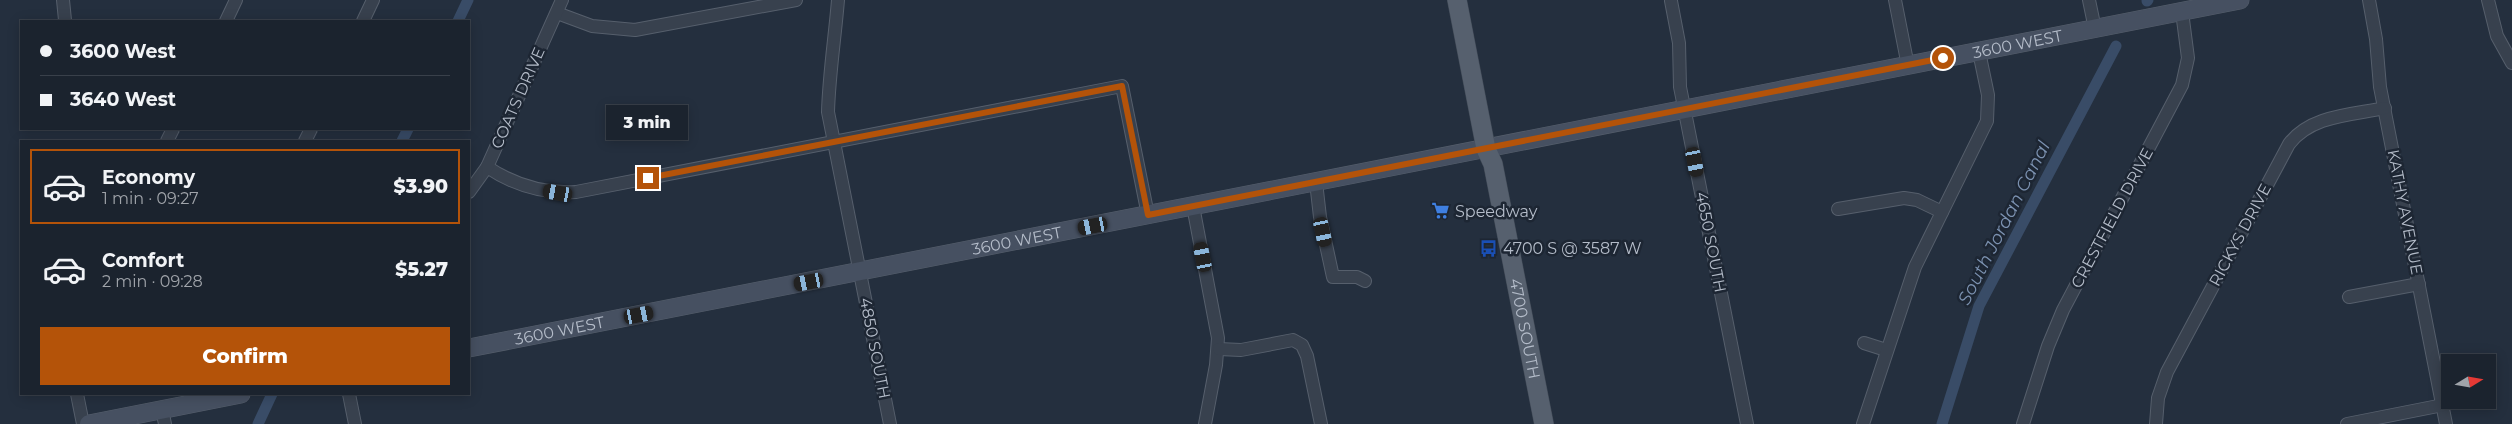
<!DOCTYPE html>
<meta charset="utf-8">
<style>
:root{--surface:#1b232e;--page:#282f3a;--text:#f1f3f6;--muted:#a0a4aa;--line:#39404a;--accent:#b45309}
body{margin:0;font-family:Montserrat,sans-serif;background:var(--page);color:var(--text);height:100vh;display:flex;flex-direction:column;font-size:19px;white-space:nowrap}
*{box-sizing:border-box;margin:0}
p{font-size:16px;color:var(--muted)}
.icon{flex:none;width:28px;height:28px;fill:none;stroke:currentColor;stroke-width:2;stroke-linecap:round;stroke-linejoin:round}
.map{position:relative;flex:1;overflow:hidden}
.details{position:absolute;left:20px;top:140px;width:450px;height:255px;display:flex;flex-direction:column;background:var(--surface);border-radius:0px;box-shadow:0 2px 12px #0003,0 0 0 1px var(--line)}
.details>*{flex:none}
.hud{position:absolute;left:20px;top:20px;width:450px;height:110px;border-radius:0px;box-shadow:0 2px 12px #0003,0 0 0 1px var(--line);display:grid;align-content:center;height:110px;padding:0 20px;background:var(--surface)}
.needle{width:32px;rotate:79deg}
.tools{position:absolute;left:2441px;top:354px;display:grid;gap:10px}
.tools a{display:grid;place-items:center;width:55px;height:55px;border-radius:0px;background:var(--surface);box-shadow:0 2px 12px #0003,0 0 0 1px var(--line);font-size:25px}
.end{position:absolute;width:22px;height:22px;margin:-11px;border:6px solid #b45309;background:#fff;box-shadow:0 0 0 2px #fff}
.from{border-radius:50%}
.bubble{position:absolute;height:35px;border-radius:0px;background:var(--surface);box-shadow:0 2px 12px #0003,0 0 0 1px var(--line);font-size:16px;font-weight:800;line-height:35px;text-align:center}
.car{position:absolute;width:15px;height:30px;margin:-15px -8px;border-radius:6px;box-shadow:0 0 4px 1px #0007;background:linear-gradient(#222 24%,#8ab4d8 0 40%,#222 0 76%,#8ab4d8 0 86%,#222 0)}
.hud b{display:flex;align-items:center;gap:18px;height:48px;font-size:19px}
.hud b+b{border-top:1px solid var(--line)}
.hud i{width:12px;height:12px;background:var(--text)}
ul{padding:9px 0 0;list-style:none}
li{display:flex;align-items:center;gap:15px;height:75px;margin:0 10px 8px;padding:0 10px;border:2px solid transparent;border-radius:0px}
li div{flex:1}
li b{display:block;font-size:19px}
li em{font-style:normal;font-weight:800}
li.on{border-color:var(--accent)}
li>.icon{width:45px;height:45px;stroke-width:1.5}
.action{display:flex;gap:10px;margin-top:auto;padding:10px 20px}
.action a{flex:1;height:58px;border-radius:0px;background:var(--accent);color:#fff;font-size:20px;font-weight:800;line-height:58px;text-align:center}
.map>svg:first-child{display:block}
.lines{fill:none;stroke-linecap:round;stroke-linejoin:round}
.canal{stroke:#394c67;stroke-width:11}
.street-casing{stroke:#565f6c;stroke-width:14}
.secondary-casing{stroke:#565f6c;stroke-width:19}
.primary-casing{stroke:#414a57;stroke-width:20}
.street{stroke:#38414e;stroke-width:12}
.secondary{stroke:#465061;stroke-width:18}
.primary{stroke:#56606e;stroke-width:19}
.route{stroke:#b45309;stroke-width:6}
.labels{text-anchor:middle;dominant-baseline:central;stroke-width:5;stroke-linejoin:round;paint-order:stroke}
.street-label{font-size:16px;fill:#b4bcc9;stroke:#1d2633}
.poi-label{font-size:16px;fill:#b4bcc9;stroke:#1d2633;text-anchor:start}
.water-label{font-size:18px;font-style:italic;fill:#7c92b1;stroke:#1d2633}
</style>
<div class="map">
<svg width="2512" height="424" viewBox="0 0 2512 424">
<rect width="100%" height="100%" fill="#242f3e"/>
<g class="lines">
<g class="canal">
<polyline points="2147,1 2148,0"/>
<polyline points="458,21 468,0"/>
<polyline points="402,141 408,129"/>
<polyline points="258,424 272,394"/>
<polyline points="1942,424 1979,306 2116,46"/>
</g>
<defs>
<g id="street">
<polyline points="63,0 65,20"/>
<path d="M 838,0 C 835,37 829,75 828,112 L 890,424"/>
<polyline points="1895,0 1908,66"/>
<polyline points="2089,0 2095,29"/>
<polyline points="2369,0 2376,39 2380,87 2446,424"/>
<polyline points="2488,0 2497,36 2512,63"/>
<polyline points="1671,1 1679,43 1680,87 1747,424"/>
<polyline points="557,13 592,26 635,30 796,0"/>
<polyline points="226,21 236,0"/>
<polyline points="363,21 373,0"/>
<polyline points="167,141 173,129"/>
<polyline points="305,141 311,129"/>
<path d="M 487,167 C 514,185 543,194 576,192 L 1122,86 L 1148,215"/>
<polyline points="1316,182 1320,217 1333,277 1357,277 1365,281"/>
<polyline points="469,192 487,167 562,0"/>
<polyline points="1193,206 1218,338 1216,365 1205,424"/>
<polyline points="1838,209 1904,198 1917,200 1942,212"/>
<polyline points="2349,297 2419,284"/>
<polyline points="1864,343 1886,350"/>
<polyline points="1219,349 1241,350 1293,340 1302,345 1307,356 1321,424"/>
<polyline points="77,394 83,424"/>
<polyline points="349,394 355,424"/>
<polyline points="162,410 165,424"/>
<polyline points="1863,424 1915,267 1987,121 1988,95 1979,52"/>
<polyline points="2023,424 2048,346 2063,310 2182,85 2188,58 2182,12"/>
<path d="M 2156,424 L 2158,398 L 2167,372 L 2289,144 C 2311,115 2352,115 2385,108"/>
<polyline points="2347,424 2443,405"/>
</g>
<g id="secondary">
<path id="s1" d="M 469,348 L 2240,0"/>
<polyline points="89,424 241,394"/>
</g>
<g id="primary">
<path id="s2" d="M 1457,0 L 1486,149 L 1493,164 L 1544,424"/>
</g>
</defs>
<use href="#street" class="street-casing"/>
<use href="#secondary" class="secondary-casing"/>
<use href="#primary" class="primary-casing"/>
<use href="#street" class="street"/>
<use href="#secondary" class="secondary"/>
<use href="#primary" class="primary"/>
</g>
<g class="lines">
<polyline class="route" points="648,178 1122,86 1148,215 1943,58"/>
</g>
<defs>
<symbol id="supermarket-bare" viewBox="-9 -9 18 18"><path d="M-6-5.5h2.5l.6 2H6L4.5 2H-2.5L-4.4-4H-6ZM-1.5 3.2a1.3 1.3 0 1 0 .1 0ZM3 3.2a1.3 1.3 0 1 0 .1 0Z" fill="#3f7fe0" stroke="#1d2633" stroke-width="2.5" paint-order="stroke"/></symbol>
<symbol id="bus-bare" viewBox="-9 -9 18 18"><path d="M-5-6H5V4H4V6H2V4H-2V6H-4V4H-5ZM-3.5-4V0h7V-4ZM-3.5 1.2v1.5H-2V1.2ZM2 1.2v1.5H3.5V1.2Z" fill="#1a4fb4" stroke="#1d2633" stroke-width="2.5" paint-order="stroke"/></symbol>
</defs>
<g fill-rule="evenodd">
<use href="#supermarket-bare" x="1428" y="198" width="25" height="25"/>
<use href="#bus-bare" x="1476" y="236" width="25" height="25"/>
</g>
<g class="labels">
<g class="street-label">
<text stroke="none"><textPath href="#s1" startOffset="1578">3600 WEST</textPath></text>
<text transform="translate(518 98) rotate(-66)">COATS DRIVE</text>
<text transform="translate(2405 212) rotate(79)">KATHY AVENUE</text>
<text transform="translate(2112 218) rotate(-62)">CRESTFIELD DRIVE</text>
<text transform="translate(2240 235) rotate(-62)">RICKYS DRIVE</text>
<text stroke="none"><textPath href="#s1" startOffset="558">3600 WEST</textPath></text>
<text transform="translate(1711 242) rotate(79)">4650 SOUTH</text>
<text stroke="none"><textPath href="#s2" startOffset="336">4700 SOUTH</textPath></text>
<text stroke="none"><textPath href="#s1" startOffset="92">3600 WEST</textPath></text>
<text transform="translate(875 348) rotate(79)">4850 SOUTH</text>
</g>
<g class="poi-label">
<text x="1455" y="211">Speedway</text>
<text x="1503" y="248">4700 S @ 3587 W</text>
</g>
<g class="water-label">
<text transform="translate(2004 223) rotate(-63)">South Jordan Canal</text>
</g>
</g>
</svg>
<div class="tools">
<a><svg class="needle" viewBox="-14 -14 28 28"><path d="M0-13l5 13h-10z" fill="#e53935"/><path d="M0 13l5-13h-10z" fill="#a0a4aa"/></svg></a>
</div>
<i class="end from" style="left:1943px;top:58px"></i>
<i class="end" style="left:648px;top:178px"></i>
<div class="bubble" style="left:606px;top:105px;width:82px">3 min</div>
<i class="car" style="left:1695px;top:162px;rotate:169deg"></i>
<i class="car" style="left:558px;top:193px;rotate:280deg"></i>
<i class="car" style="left:1093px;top:226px;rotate:259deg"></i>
<i class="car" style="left:1323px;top:232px;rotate:168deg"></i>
<i class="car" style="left:1203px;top:257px;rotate:349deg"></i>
<i class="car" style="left:809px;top:282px;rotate:259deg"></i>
<i class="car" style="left:639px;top:315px;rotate:79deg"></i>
<div class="hud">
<b><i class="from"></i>3600 West</b>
<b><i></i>3640 West</b>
</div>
<section class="details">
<ul>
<li class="on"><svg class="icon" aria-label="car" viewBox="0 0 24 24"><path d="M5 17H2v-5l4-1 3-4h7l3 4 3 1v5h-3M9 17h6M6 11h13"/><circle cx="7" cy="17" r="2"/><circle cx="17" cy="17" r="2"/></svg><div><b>Economy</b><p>1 min · 09:27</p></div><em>$3.90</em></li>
<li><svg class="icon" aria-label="car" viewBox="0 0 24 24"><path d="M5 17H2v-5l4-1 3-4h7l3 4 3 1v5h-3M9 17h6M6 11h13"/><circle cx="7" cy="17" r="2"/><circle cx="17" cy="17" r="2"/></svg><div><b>Comfort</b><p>2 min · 09:28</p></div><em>$5.27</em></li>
</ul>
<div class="action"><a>Confirm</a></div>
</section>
</div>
